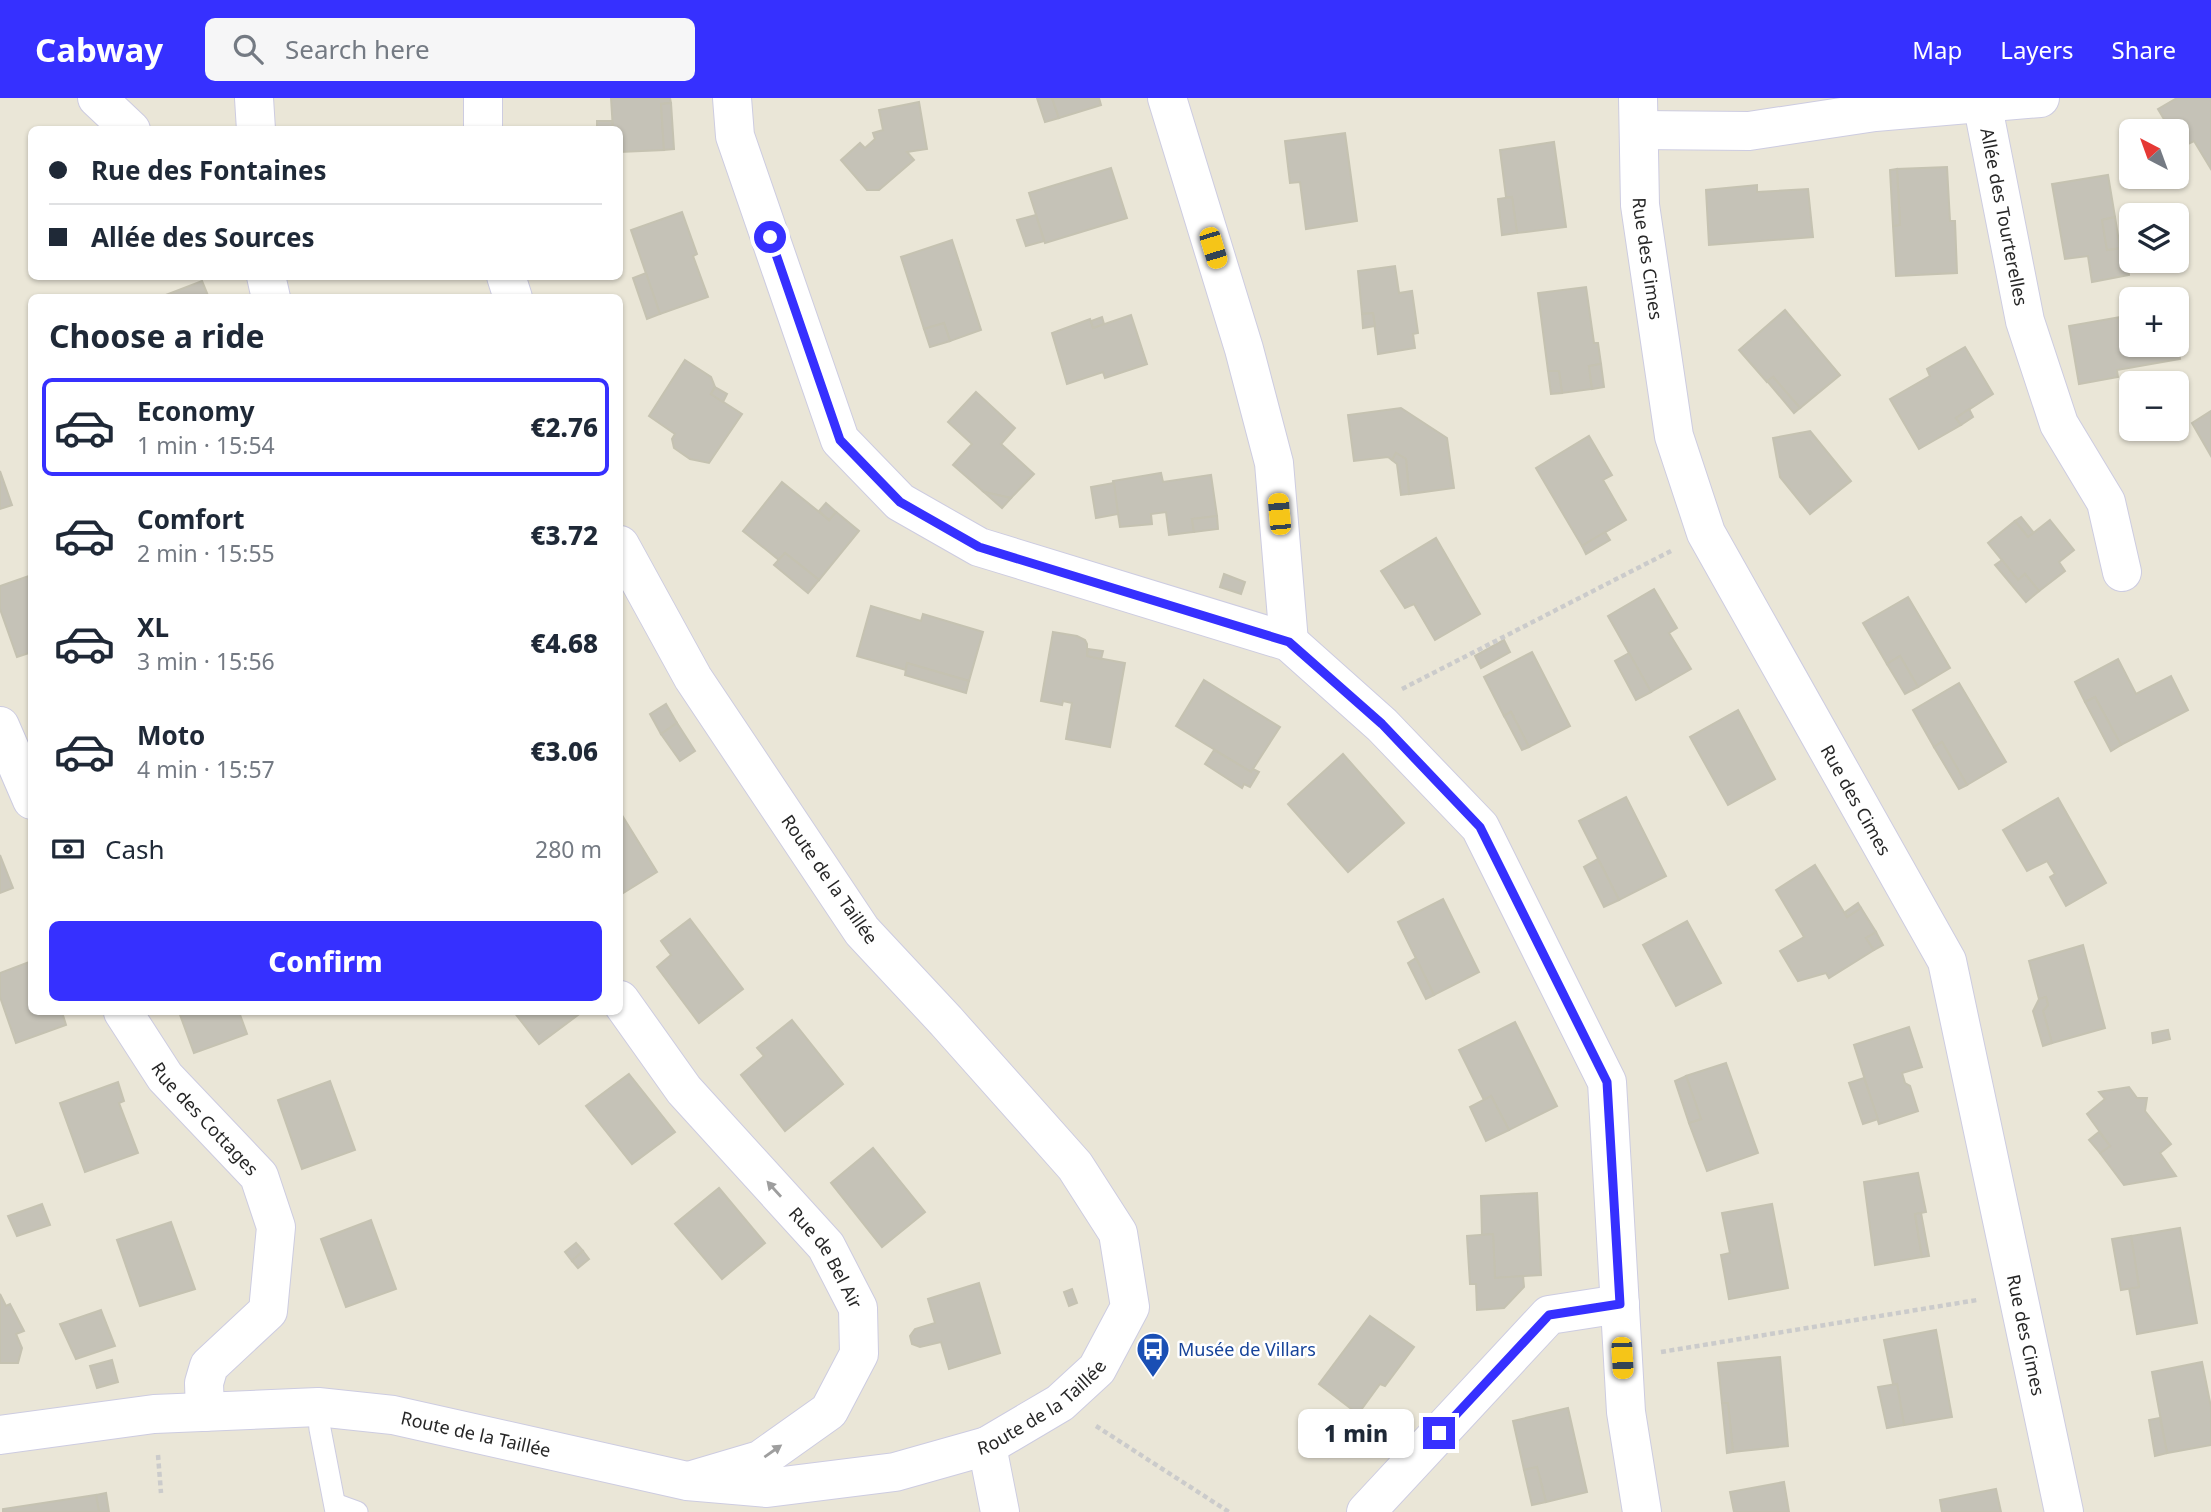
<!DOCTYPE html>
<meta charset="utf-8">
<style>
:root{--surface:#fff;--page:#f6f6f7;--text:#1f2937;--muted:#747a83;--line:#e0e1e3;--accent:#3630ff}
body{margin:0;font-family:"Noto Sans",sans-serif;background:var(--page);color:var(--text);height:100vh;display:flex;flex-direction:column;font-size:26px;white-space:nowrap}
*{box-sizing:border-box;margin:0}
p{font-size:23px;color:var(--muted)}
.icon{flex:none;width:38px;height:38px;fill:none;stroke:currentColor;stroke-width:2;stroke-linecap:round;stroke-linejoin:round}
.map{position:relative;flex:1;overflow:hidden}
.side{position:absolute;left:28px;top:196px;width:595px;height:721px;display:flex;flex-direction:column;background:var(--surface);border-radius:10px;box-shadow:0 2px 5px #0004}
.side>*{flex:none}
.guide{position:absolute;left:28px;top:28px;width:595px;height:154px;border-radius:10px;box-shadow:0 2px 5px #0004;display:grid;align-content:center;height:154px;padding:0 21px;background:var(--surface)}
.needle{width:46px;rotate:319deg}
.controls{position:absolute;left:2119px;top:21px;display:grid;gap:14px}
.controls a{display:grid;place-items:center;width:70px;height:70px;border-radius:10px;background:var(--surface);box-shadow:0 2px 5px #0004;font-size:35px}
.end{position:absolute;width:32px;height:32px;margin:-16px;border:9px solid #3630ff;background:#fff;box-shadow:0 0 0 4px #fff}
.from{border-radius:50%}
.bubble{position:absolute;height:49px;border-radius:10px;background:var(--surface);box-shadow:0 2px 5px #0004;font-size:23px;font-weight:800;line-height:49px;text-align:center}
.car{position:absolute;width:21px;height:42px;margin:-21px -10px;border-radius:9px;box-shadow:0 0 5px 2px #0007;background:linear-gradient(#f5c518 24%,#345 0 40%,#f5c518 0 76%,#345 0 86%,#f5c518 0)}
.guide b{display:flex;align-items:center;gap:24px;height:66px;font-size:26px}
.guide b+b{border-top:2px solid var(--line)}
.guide i{width:18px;height:18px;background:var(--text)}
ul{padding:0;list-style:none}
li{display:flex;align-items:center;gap:21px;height:98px;margin:0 14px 10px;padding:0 7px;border:4px solid transparent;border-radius:10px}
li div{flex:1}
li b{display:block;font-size:26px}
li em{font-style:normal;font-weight:800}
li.on{border-color:var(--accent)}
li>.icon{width:63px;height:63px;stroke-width:1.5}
h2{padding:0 21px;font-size:32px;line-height:84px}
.pay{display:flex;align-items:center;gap:18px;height:77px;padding:0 21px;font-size:26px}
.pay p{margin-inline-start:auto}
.button{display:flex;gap:14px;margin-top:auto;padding:14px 21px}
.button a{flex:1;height:80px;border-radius:10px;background:var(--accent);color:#fff;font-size:28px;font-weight:800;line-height:80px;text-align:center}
header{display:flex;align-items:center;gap:42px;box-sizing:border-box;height:98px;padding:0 35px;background:var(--accent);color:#fff}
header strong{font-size:33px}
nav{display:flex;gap:38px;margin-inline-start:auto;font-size:24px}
.search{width:490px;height:63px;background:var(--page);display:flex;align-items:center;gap:18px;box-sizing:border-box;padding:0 24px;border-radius:10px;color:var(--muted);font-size:26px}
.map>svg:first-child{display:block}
.building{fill:#c5c2b7;stroke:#c5c2b1;stroke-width:2}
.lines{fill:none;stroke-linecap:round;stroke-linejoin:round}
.service-casing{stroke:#cdcce1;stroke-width:23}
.minor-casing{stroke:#cdcce1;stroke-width:40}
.tertiary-casing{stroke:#cdcce1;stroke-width:40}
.path{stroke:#cbcbcb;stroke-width:4.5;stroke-dasharray:5 3.5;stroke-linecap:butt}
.service{stroke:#fff;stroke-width:21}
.minor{stroke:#fff;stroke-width:38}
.tertiary{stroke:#fff;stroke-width:38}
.oneway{fill:#9e9e9e}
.route{stroke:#3630ff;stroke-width:9}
.labels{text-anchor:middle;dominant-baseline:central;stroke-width:5;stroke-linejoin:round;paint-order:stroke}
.street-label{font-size:18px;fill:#272727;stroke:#fff}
.transit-label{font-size:18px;fill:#164399;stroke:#fff;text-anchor:start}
</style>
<header>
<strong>Cabway</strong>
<div class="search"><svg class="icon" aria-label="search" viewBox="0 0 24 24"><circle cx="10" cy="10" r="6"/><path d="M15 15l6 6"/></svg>Search here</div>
<nav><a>Map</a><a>Layers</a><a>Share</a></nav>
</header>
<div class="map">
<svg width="2211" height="1414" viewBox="0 0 2211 1414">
<rect width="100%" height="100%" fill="#eae6d7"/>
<g class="building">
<polygon points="611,0 670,0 671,5 661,6 664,52 620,54 620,32 613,32"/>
<polygon points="1037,0 1052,0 1059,20 1045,24"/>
<polygon points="1052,0 1099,0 1101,7 1059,20"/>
<polygon points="2177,0 2211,0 2211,71 2194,43 2180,50 2177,44 2177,33 2171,33 2158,11"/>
<polygon points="919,4 927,51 907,54 914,62 879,92 867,92 841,62 860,45 865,50 875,41 873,35 883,32 879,12"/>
<polygon points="671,5 674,51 664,52 661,6"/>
<polygon points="597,23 612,23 613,32 597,32"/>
<polygon points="1345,35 1357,123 1306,131 1300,84 1290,85 1285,43"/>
<polygon points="1554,44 1566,129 1517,135 1512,99 1506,99 1500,52"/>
<polygon points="1947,69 1950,123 1955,123 1957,175 1896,178 1893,128 1900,127 1897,71"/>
<polygon points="1111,70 1127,120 1045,145 1029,95"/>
<polygon points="1897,71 1900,127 1893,128 1890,72"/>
<polygon points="2108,77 2115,119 2102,122 2107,152 2125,150 2129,177 2092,184 2088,158 2065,161 2052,86"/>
<polygon points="1757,87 1757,94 1808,91 1813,139 1709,147 1706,92"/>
<polygon points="1512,99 1517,135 1502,137 1498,101"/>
<polygon points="682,114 697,156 693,158 708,199 660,216 631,132"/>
<polygon points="1036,117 1044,143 1026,148 1017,122"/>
<polygon points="2115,119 2120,150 2107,152 2102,122"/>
<polygon points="952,142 981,232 950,243 944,225 924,231 901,159"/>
<polygon points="1395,168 1399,195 1412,193 1418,235 1413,236 1415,250 1378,256 1373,215 1362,216 1358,173"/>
<polygon points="646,175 660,216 647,221 633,180"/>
<polygon points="202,183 209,200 158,200"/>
<polygon points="1586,189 1594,245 1598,245 1601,266 1589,268 1592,291 1562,295 1559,273 1548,273 1538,195"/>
<polygon points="1785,212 1840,277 1800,310 1773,279 1767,284 1739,252"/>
<polygon points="1373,215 1375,228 1363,230 1362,216"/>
<polygon points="1131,217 1147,266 1105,280 1103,274 1067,286 1052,235 1090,221 1093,230"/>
<polygon points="2132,217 2132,247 2177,247 2177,244 2180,261 2117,272 2118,279 2079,286 2069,228"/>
<polygon points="1102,219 1104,226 1093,230 1091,223"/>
<polygon points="944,225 950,243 930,249 924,231"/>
<polygon points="1965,249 1993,296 1956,320 1961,327 1919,351 1890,301 1930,278 1927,271"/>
<polygon points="685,262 711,279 715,289 711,296 742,316 709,365 690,361 674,350 672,341 675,336 649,318"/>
<polygon points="1601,266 1604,289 1592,291 1589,268"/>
<polygon points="1548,273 1559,273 1562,295 1551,296"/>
<polygon points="1773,279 1800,310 1794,315 1767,283"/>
<polygon points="715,289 727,296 723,304 711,296"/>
<polygon points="976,294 1015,330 1001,346 1034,376 1011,400 984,394 953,367 972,346 948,324"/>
<polygon points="1401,310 1447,340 1454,390 1409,396 1406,361 1396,355 1392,362 1388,359 1354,363 1348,317"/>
<polygon points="1969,311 1973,319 1961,327 1956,320"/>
<polygon points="2211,313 2211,358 2192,325"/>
<polygon points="1810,333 1851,383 1810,416 1780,379 1773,340"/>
<polygon points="1589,338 1612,377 1603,382 1626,422 1582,448 1536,370"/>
<polygon points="1396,355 1406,361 1409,396 1401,397 1397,366 1392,362"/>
<polygon points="0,373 12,407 0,411"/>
<polygon points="1161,375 1163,384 1211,377 1217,418 1192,421 1194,434 1169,437 1166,414 1151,416 1152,426 1120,429 1113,383"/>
<polygon points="782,384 829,422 836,414 859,433 819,482 785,455 779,462 743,433"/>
<polygon points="1114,385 1118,416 1096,420 1091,389"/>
<polygon points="984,394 1011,400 1002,410"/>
<polygon points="826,405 836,414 829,422 819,413"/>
<polygon points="1217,418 1218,431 1194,434 1192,421"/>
<polygon points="2021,419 2034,435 2028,439 2015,423"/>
<polygon points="2050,422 2074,452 2059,464 2065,473 2039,493 2025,476 2018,482 1988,445 2015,423 2028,439"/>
<polygon points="1605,434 1610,442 1586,456 1582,448"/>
<polygon points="1436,440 1480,516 1435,542 1414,506 1405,510 1381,473"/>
<polygon points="785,455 819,482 808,495 774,467"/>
<polygon points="2002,462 2018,482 2025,476 2039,493 2026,504 1995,467"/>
<polygon points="1224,476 1245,484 1241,496 1220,489"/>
<polygon points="32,477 32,554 17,559 0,511 0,488"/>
<polygon points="1654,491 1677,530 1669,535 1691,571 1651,594 1608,518"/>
<polygon points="1908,499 1950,570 1918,589 1900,558 1887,566 1863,525"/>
<polygon points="871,508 921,523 923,516 983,534 969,583 907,565 906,572 857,558"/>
<polygon points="1053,534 1077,538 1085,542 1087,546 1087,558 1125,565 1110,649 1066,641 1072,605 1063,603 1062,607 1041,603"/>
<polygon points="1504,542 1510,554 1481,570 1475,558"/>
<polygon points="1088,551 1103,553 1101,561 1087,558"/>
<polygon points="1532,554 1570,628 1529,649 1511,614 1504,618 1484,579"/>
<polygon points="1629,555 1651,594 1636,602 1615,563"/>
<polygon points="1900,558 1918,589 1905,596 1887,566"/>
<polygon points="2118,561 2136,596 2171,578 2188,612 2121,647 2095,599 2085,604 2075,584"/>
<polygon points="907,565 969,583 966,595 905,577"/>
<polygon points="1204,582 1280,629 1251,674 1176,628"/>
<polygon points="1959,585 2006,664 1967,687 1942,644 1934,649 1913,612"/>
<polygon points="2095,599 2121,647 2111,653 2085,604"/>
<polygon points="666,606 677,625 661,636 650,616"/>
<polygon points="1738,612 1775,681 1728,707 1690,639"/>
<polygon points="1511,614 1529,649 1522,652 1504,618"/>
<polygon points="677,625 695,653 680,663 661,636"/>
<polygon points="1942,644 1967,687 1959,691 1934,649"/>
<polygon points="1214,652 1251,674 1253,671 1259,674 1250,689 1244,686 1242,690 1205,666"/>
<polygon points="1343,656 1404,725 1348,774 1288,706"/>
<polygon points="1626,699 1666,778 1619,802 1579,723"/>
<polygon points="2058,700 2106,785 2066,808 2050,779 2055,776 2047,763 2027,773 2003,732"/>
<polygon points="620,714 657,774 620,797"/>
<polygon points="0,757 13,790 0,795"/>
<polygon points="1598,761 1619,802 1604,809 1584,769"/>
<polygon points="1815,767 1847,819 1861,810 1876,834 1866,840 1874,852 1829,880 1826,875 1798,883 1780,853 1804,839 1776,792"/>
<polygon points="1443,801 1479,874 1434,897 1398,824"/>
<polygon points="1858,805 1861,810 1847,819 1845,814"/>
<polygon points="690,821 743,891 699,925 657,869 671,857 661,843"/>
<polygon points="1687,823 1721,885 1676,908 1643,847"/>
<polygon points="1876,834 1883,847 1874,852 1866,840"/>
<polygon points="2083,847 2105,930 2052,945 2043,913 2048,907 2046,899 2039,901 2029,863"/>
<polygon points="1416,860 1434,897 1426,901 1408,865"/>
<polygon points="32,863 32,914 62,914 66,927 16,945 0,899 0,875"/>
<polygon points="2046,899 2048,907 2043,913 2052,945 2043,948 2033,913 2039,901"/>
<polygon points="179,914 239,914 247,936 194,955"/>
<polygon points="514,914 582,914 539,946"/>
<polygon points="792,922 843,986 785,1033 741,977 764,958 757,950"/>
<polygon points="1515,924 1557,1008 1509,1032 1491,998 1484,1002 1459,952"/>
<polygon points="1909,929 1922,969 1902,975 1905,985 1910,988 1918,1013 1879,1026 1854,947"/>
<polygon points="2168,932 2170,941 2153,945 2152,935"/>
<polygon points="1726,965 1758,1055 1707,1073 1689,1025 1701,1021 1686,978"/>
<polygon points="629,976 675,1034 632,1066 586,1008"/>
<polygon points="1686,978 1701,1021 1689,1025 1675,983"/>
<polygon points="1864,980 1878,1021 1863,1026 1849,985"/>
<polygon points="330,983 355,1052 302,1071 278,1002"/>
<polygon points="118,984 124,1003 119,1005 138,1055 85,1074 60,1005"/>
<polygon points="2129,989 2137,1000 2147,1000 2145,1013 2171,1046 2160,1055 2176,1078 2124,1087 2100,1055 2110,1048 2087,1016 2105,1001 2099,994"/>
<polygon points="1491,998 1509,1032 1486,1043 1470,1009"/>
<polygon points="2099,1034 2110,1048 2100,1055 2089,1042"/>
<polygon points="873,1050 925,1114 882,1149 831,1085"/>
<polygon points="1918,1075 1926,1114 1915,1116 1922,1159 1875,1167 1864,1084"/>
<polygon points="719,1090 765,1145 722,1181 675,1126"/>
<polygon points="1537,1095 1541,1177 1495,1180 1493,1136 1482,1137 1481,1098"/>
<polygon points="42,1106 50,1127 17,1138 8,1118"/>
<polygon points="1772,1106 1788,1190 1729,1201 1721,1157 1730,1155 1722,1115"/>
<polygon points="1921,1115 1929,1158 1922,1159 1915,1116"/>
<polygon points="371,1122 396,1191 346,1209 321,1141"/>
<polygon points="171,1124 195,1191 140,1208 117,1142"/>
<polygon points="2180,1130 2197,1225 2137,1236 2129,1190 2139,1189 2131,1138"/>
<polygon points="1493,1136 1495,1180 1523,1178 1524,1189 1504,1210 1477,1212 1476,1186 1470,1186 1467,1138"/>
<polygon points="2131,1138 2139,1189 2121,1192 2112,1141"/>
<polygon points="576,1145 583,1153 572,1163 565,1154"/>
<polygon points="583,1153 589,1161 578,1170 572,1163"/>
<polygon points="979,1185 1000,1255 949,1271 941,1244 920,1249 912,1246 910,1238 915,1231 935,1225 928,1201"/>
<polygon points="1072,1191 1077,1205 1069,1208 1064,1194"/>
<polygon points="0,1196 6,1208 10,1206 24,1233 16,1236 22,1250 18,1265 0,1265"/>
<polygon points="101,1212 115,1248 76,1261 60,1226"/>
<polygon points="1370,1218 1414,1249 1385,1288 1380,1286 1358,1316 1319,1286"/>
<polygon points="1936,1232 1952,1319 1904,1327 1897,1286 1893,1286 1884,1242"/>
<polygon points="1780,1259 1788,1348 1733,1354 1728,1305 1722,1305 1718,1265"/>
<polygon points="112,1262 118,1284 97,1290 90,1268"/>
<polygon points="2202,1264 2211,1309 2211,1347 2167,1355 2152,1274"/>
<polygon points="1897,1286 1904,1327 1887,1330 1878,1289"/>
<polygon points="1722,1305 1728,1305 1733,1354 1727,1355"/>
<polygon points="1568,1310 1587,1394 1546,1404 1537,1369 1524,1372 1513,1323"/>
<polygon points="2160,1320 2167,1355 2155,1358 2149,1322"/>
<polygon points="1537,1369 1546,1404 1532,1407 1524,1372"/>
<polygon points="1784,1384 1789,1414 1734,1414 1730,1394"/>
<polygon points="1996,1391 2001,1414 1942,1414 1940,1402"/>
<polygon points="106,1395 109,1414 99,1414 96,1397"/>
<polygon points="96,1397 99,1414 3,1414 3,1411"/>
</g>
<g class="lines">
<defs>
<g id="service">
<polyline points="318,1309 320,1331 336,1414"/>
<polyline points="335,1406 357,1414"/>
</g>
<g id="minor">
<polyline points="97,0 131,32"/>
<polyline points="254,0 256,32"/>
<polyline points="732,0 735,38 840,342 900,404 979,449 1289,544 1382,627 1480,729 1607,984 1626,1314 1642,1414"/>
<polyline points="1167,0 1244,251 1274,365 1289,544"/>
<path id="s1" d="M 1638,0 L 1640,107 L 1674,338 L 1706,435 L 1947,863 L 2064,1414"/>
<path id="s2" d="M 1982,4 L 2025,223 L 2059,326 L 2106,404 L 2122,474"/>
<polyline points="1639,32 1749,33 1875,14 2040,0"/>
<polyline points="266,178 271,200"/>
<polyline points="0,628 32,702"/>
<path id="s3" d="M 620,902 L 684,992 L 826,1148 L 858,1210 L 859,1256 L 829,1313 L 760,1362 L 689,1383"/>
<path id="s4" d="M 123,914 L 165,979 L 259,1078 L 276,1129 L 268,1213 L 209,1268 L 204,1285 L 205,1314"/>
<polyline points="1366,1414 1549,1217 1620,1206"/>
</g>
<g id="tertiary">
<polyline points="483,0 483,32"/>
<polyline points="506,178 513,200"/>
<path id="s5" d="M 0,1337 L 154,1316 L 318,1309 L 393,1317 L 687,1383 L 767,1390 L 895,1374 L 987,1348 L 1060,1305 L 1097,1271 L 1130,1209 L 1118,1135 L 1075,1068 L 946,923 L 862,833 L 693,580 L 620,447"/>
<polyline points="987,1348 1000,1414"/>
</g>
</defs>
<use href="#service" class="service-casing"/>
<use href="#minor" class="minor-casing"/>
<use href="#tertiary" class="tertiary-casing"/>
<g class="path">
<polyline points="1402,591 1671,453"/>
<polyline points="1661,1254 1977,1202"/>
<polyline points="1096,1328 1229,1414"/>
<polyline points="158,1357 161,1395"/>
</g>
<use href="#service" class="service"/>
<use href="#minor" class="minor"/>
<use href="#tertiary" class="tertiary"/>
</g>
<defs><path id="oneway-solid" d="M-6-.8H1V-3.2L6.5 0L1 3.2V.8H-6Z" transform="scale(1.75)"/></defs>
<g class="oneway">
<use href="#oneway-solid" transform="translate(774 1091) rotate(-132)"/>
<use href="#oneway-solid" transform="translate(773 1353) rotate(-35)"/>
</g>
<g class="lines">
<polyline class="route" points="770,139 840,342 900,404 979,449 1289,544 1382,626 1480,729 1607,984 1620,1206 1549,1217 1439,1335"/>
</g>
<defs>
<symbol id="bus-pin" viewBox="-11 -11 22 30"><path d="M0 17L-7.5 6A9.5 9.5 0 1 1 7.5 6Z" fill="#1a4fb4" stroke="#fff"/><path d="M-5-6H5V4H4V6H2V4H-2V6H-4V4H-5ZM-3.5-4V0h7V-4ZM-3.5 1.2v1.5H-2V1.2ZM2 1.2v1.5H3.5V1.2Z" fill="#fff"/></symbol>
</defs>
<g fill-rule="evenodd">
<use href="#bus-pin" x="1134" y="1232" width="38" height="52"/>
</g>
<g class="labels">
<g class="street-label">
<text stroke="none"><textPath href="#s2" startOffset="117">Allée des Tourterelles</textPath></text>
<text stroke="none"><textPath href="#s1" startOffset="161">Rue des Cimes</textPath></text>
<text stroke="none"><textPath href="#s1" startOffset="749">Rue des Cimes</textPath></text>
<text transform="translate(830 781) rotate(55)">Route de la Taillée</text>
<text stroke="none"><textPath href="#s4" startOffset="135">Rue des Cottages</textPath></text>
<text stroke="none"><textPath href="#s3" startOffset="331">Rue de Bel Air</textPath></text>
<text stroke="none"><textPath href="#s1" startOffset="1316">Rue des Cimes</textPath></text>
<text stroke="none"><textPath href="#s5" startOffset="1068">Route de la Taillée</textPath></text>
<text stroke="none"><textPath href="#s5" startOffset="480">Route de la Taillée</textPath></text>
</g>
<g class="transit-label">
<text x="1178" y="1251">Musée de Villars</text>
</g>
</g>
</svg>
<div class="controls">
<a><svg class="needle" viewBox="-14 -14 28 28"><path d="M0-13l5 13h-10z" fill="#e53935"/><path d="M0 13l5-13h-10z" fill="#747a83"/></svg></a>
<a><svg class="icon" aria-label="layers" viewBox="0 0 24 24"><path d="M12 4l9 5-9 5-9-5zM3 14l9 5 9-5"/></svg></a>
<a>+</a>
<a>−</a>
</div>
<i class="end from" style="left:770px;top:139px"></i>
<i class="end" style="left:1439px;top:1335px"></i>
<div class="bubble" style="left:1298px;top:1311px;width:116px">1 min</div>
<i class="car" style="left:1213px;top:150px;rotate:163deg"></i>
<i class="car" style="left:1279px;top:416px;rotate:355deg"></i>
<i class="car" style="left:1622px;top:1260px;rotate:177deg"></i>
<div class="guide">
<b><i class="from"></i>Rue des Fontaines</b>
<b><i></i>Allée des Sources</b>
</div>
<section class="side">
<h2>Choose a ride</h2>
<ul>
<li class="on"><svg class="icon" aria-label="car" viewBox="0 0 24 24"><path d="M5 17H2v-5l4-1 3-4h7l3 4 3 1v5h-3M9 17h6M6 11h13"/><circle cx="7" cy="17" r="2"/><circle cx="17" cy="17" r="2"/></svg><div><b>Economy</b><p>1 min · 15:54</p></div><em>€2.76</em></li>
<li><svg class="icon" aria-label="car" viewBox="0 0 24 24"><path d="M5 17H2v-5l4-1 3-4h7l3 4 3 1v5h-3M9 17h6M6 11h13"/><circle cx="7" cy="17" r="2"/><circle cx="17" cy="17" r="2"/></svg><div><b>Comfort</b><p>2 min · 15:55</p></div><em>€3.72</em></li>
<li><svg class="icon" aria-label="car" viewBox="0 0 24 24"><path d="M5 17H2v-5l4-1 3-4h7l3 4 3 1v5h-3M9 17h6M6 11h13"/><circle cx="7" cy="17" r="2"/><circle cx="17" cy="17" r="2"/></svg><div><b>XL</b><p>3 min · 15:56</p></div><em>€4.68</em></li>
<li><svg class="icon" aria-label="car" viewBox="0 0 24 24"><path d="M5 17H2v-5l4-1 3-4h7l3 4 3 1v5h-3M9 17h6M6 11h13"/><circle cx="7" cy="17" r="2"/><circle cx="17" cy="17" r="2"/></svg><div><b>Moto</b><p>4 min · 15:57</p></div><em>€3.06</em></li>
</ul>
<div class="pay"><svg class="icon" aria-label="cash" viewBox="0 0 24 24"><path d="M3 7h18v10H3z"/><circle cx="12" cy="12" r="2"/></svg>Cash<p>280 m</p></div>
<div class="button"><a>Confirm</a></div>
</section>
</div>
